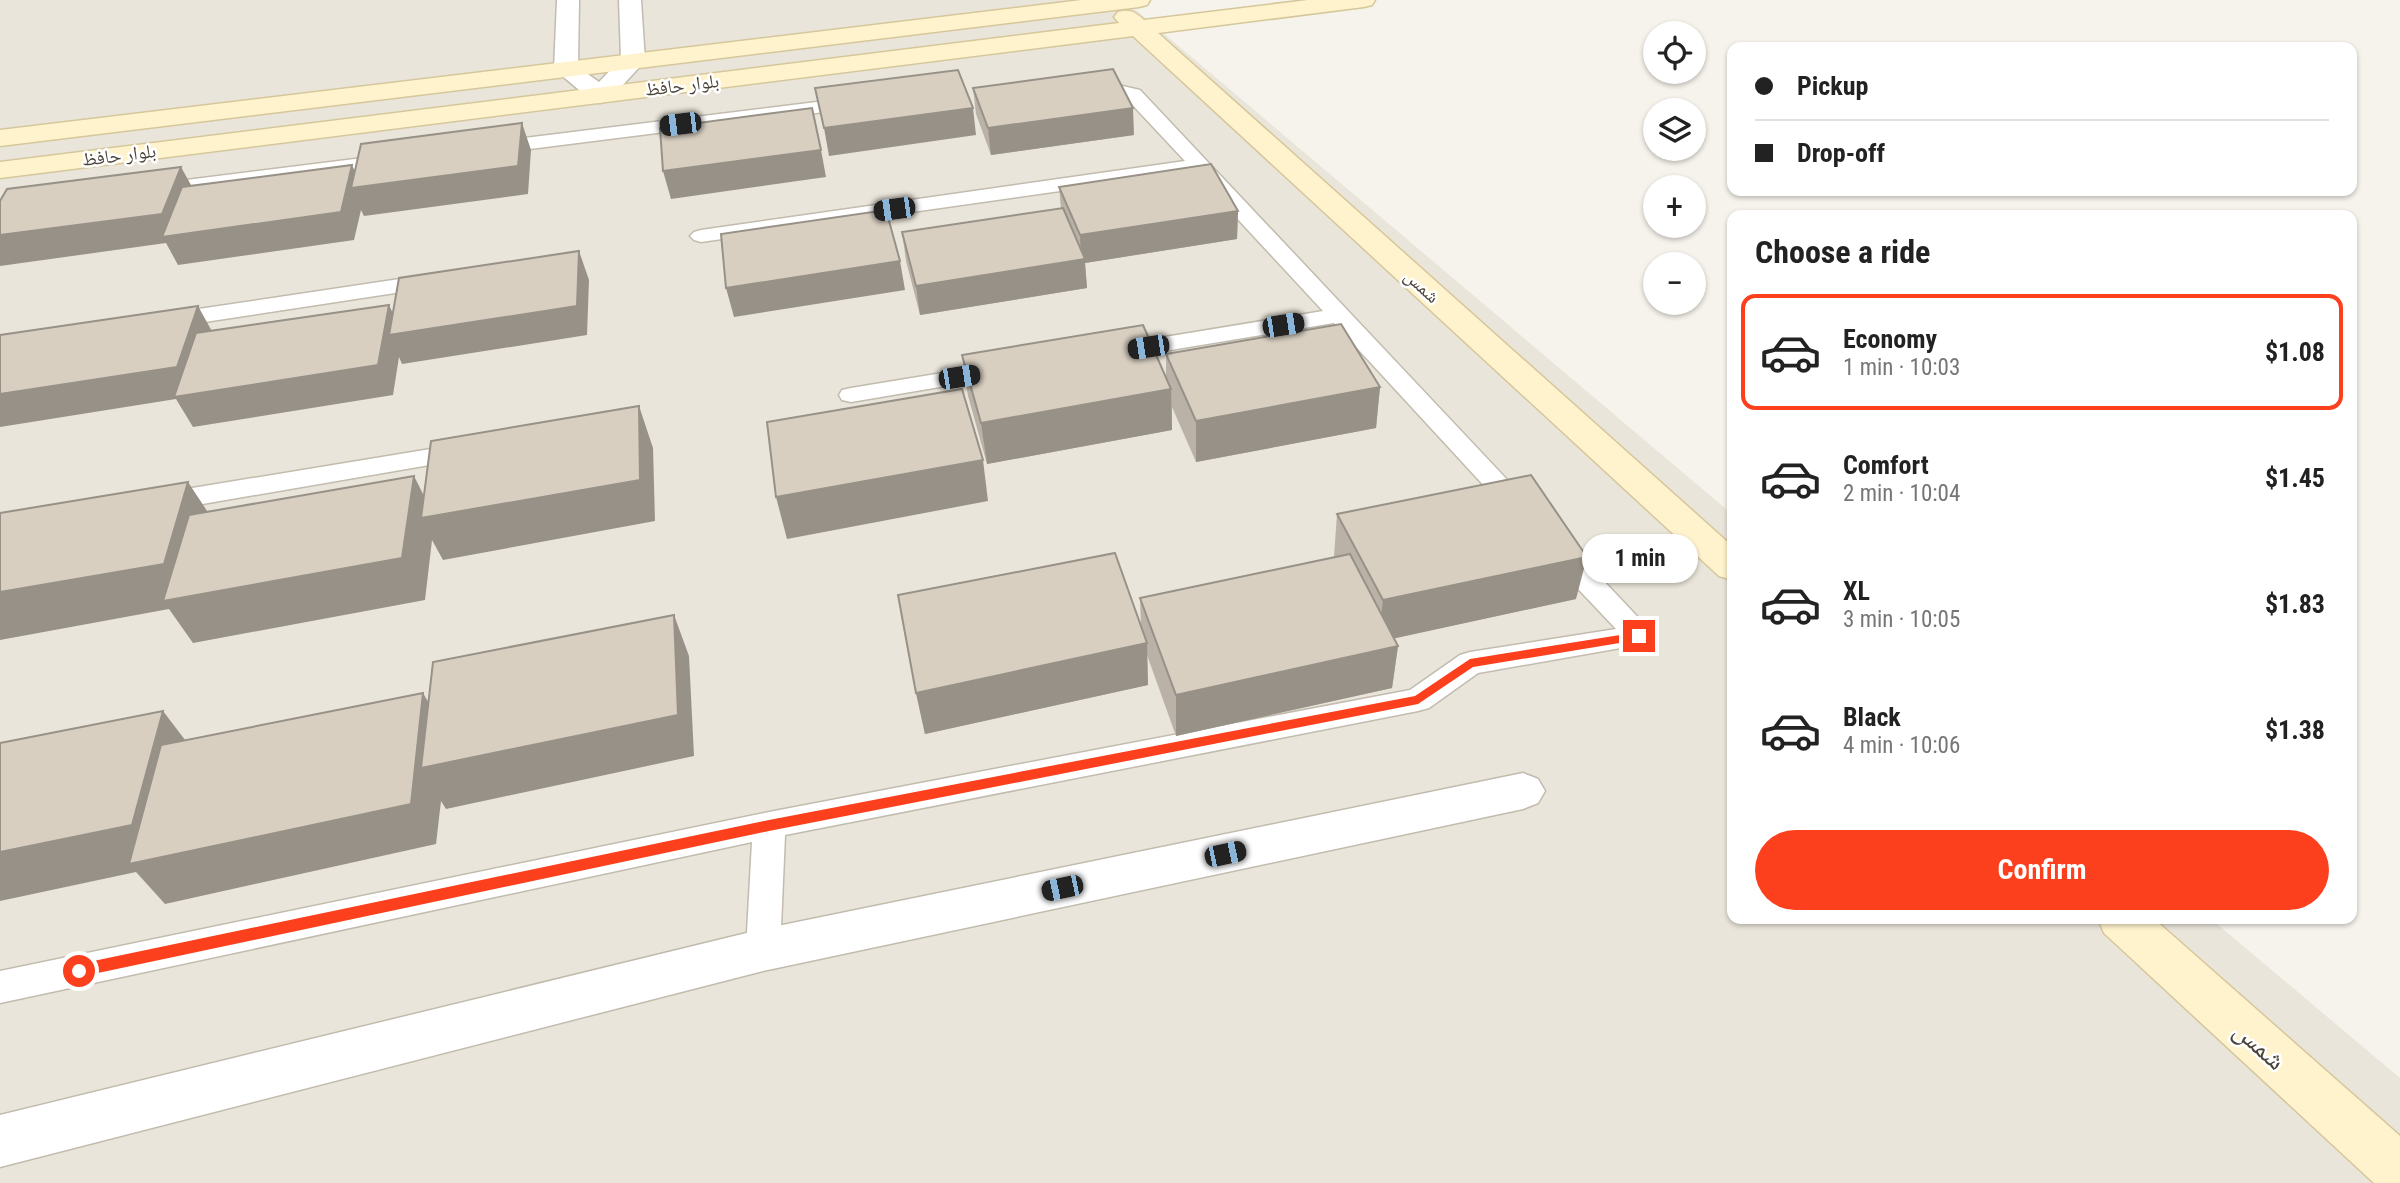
<!DOCTYPE html>
<meta charset="utf-8">
<style>
:root{--surface:#fff;--page:#f6f6f6;--text:#222;--muted:#767676;--line:#e0e0e0;--accent:#fc3f1d}
body{margin:0;font-family:"Roboto Condensed","Noto Naskh Arabic",sans-serif;background:var(--page);color:var(--text);height:100vh;display:flex;flex-direction:column;font-size:26px;white-space:nowrap}
*{box-sizing:border-box;margin:0}
p{font-size:23px;color:var(--muted)}
.icon{flex:none;width:38px;height:38px;fill:none;stroke:currentColor;stroke-width:2;stroke-linecap:round;stroke-linejoin:round}
.map{position:relative;flex:1;overflow:hidden}
.panel{position:absolute;left:1727px;top:210px;width:630px;height:714px;display:flex;flex-direction:column;background:var(--surface);border-radius:14px;box-shadow:0 2px 5px #0004}
.panel>*{flex:none}
.top-card{position:absolute;left:1727px;top:42px;width:630px;height:154px;border-radius:14px;box-shadow:0 2px 5px #0004;display:grid;align-content:center;height:154px;padding:0 28px;background:var(--surface)}
.buttons{position:absolute;left:1643px;top:21px;display:grid;gap:14px}
.buttons a{display:grid;place-items:center;width:63px;height:63px;border-radius:50%;background:var(--surface);box-shadow:0 2px 5px #0004;font-size:35px}
.end{position:absolute;width:32px;height:32px;margin:-16px;border:9px solid #fc3f1d;background:#fff;box-shadow:0 0 0 4px #fff}
.from{border-radius:50%}
.bubble{position:absolute;height:49px;border-radius:24px;background:var(--surface);box-shadow:0 2px 5px #0004;font-size:23px;font-weight:700;line-height:49px;text-align:center}
.car{position:absolute;width:21px;height:42px;margin:-21px -10px;border-radius:9px;box-shadow:0 0 5px 2px #0007;background:linear-gradient(#222 24%,#8ab4d8 0 40%,#222 0 76%,#8ab4d8 0 86%,#222 0)}
.top-card b{display:flex;align-items:center;gap:24px;height:66px;font-size:26px}
.top-card b+b{border-top:2px solid var(--line)}
.top-card i{width:18px;height:18px;background:var(--text)}
ul{padding:0;list-style:none}
li{display:flex;align-items:center;gap:21px;height:116px;margin:0 14px 10px;padding:0 14px;border:4px solid transparent;border-radius:14px}
li div{flex:1}
li b{display:block;font-size:26px}
li em{font-style:normal;font-weight:700}
li.active{border-color:var(--accent)}
li>.icon{width:63px;height:63px;stroke-width:1.5}
h2{padding:0 28px;font-size:32px;line-height:84px}
.action{display:flex;gap:14px;margin-top:auto;padding:14px 28px}
.action a{flex:1;height:80px;border-radius:42px;background:var(--accent);color:#fff;font-size:28px;font-weight:700;line-height:80px;text-align:center}
.map>svg:first-child{display:block}
.residential{fill:#eae5da}
.lines{fill:none;stroke-linecap:round;stroke-linejoin:round}
.lane-casing{stroke:#c2bbae;stroke-width:3}
.street-casing{stroke:#c2bbae;stroke-width:3}
.secondary-casing{stroke:#d6c79b;stroke-width:3}
.lane{fill:#fff;fill-rule:evenodd}
.street{fill:#fff;fill-rule:evenodd}
.secondary{fill:#fff3cd;fill-rule:evenodd}
.wall{fill:#bab2a6}
.shaded-wall{fill:#979187}
.building{fill:#d8cfc1;stroke:#979187;stroke-width:2}
.route{fill:#fc3f1d}
.labels{text-anchor:middle;dominant-baseline:central;stroke-width:5;stroke-linejoin:round;paint-order:stroke}
.far-street-label{font-size:19px;fill:#4b4439;stroke:#fff}
.near-street-label{font-size:28px;fill:#4b4439;stroke:#fff}
</style>
<div class="map">
<svg width="2400" height="1183" viewBox="0 0 2400 1183">
<rect width="100%" height="100%" fill="#f6f3ec"/>
<polygon class="residential" points="0,0 1124,0 1732,514 1732,919 2211,919 2400,1078 2400,1183 0,1183"/>
<g class="lines">
<defs>
<g id="lane">
<polygon points="1088,78 1140,90 1529,503 1533,509 1529,515 1520,518 1511,515 1334,323 1116,359 1108,357 1104,352 1108,347 1116,345 1323,311 1194,172 701,242 694,240 690,236 694,232 701,230 1185,161 1126,98 1082,87 1079,83"/>
<polygon points="857,97 866,103 864,107 491,154 481,148 491,142"/>
<polygon points="395,154 402,156 405,160 402,164 154,196 147,194 144,190 147,186 154,184"/>
<polygon points="433,274 441,276 444,281 441,286 165,328 157,326 154,321 157,316 165,314"/>
<polygon points="1003,363 1011,365 1015,370 1011,375 851,402 842,400 839,395 842,390 851,388"/>
<polygon points="467,443 476,445 480,451 476,457 162,511 153,508 149,502 153,496 162,493"/>
<polygon points="1557,540 1567,542 1649,629 1653,636 1649,643 1478,673 1429,708 1418,711 785,835 780,950 775,961 763,965 751,961 746,950 752,842 0,1003 0,971 769,812 1410,690 1460,655 1470,652 1616,629 1547,556 1543,549 1547,542"/>
</g>
<g id="street">
<polygon points="557,0 579,0 578,67 599,82 621,59 619,0 641,0 645,61 609,100 600,103 591,100 554,69"/>
<polygon points="1523,773 1538,779 1545,791 1538,803 1523,809 763,971 0,1167 0,1115 763,929"/>
</g>
<g id="secondary">
<polygon points="1082,0 1150,0 1147,5 1139,7 0,146 0,130"/>
<path d="M 1308,0 L 1375,0 L 1372,5 L 1364,7 L 1158,33 L 1732,546 L 1732,580 L 1719,576 L 1133,36 L 0,178 L 0,162 L 1119,23 L 1114,17 L 1118,12 C 1130,9 1135,12 1144,20 Z"/>
<polygon points="2098,919 2154,919 2400,1136 2400,1183 2374,1183 2104,933"/>
</g>
</defs>
<use href="#lane" class="lane-casing"/>
<use href="#street" class="street-casing"/>
<use href="#secondary" class="secondary-casing"/>
<use href="#lane" class="lane"/>
<use href="#street" class="street"/>
<use href="#secondary" class="secondary"/>
</g>
<g class="wall">
<polygon points="973,88 1134,135 991,155 976,114"/>
<polygon points="1059,187 1238,211 1237,239 1085,263 1087,288 920,315 906,261 902,232 1061,209"/>
<polygon points="1166,354 1380,387 1376,428 1196,462 1172,407 1172,430 987,464 968,396 962,355 1166,377"/>
<polygon points="1337,514 1576,599 1394,638 1398,646 1392,688 1176,736 1147,655 1148,685 925,734 916,693 1141,627 1140,598 1335,557 1334,556"/>
</g>
<g class="shaded-wall">
<polygon points="973,108 976,135 829,156 824,128"/>
<polygon points="1133,108 1134,135 991,155 988,128"/>
<polygon points="522,123 531,150 528,194 364,216 361,210 354,240 178,265 166,243 0,266 0,233 181,167 196,194 352,165 362,187"/>
<polygon points="821,150 826,177 671,199 663,171"/>
<polygon points="1238,211 1237,239 1085,263 1087,288 920,315 916,286 1081,260 1080,235"/>
<polygon points="579,251 589,280 587,335 402,364 399,357 393,395 193,427 176,399 0,427 0,394 198,306 214,335 389,305 402,333"/>
<polygon points="900,261 905,290 734,317 726,288"/>
<polygon points="1380,387 1376,428 1196,462 1196,421"/>
<polygon points="1171,389 1172,430 987,464 981,423"/>
<polygon points="639,406 653,448 655,521 443,560 432,540 425,600 193,643 169,609 0,640 0,592 188,482 215,523 414,476 434,516"/>
<polygon points="983,460 988,501 787,539 776,497"/>
<polygon points="1587,557 1576,599 1378,642 1383,600"/>
<polygon points="674,615 689,656 694,756 446,809 441,801 436,844 165,904 136,872 0,901 0,852 163,711 195,753 423,693 447,734"/>
<polygon points="1147,643 1148,685 925,734 916,693"/>
<polygon points="1398,646 1392,688 1176,736 1176,695"/>
</g>
<g class="building">
<polygon points="1113,69 1133,108 988,128 973,88"/>
<polygon points="958,70 973,108 824,128 815,88"/>
<polygon points="812,108 821,150 663,171 660,128"/>
<polygon points="522,123 518,166 351,188 361,144"/>
<polygon points="1211,164 1238,211 1080,235 1059,187"/>
<polygon points="352,165 341,212 162,237 182,187"/>
<polygon points="181,167 162,214 0,235 0,201 7,189"/>
<polygon points="1063,208 1085,259 916,286 902,232"/>
<polygon points="886,210 900,261 726,288 721,234"/>
<polygon points="579,251 577,306 389,335 399,278"/>
<polygon points="389,305 378,365 174,397 196,333"/>
<polygon points="198,306 177,367 0,394 0,335"/>
<polygon points="1341,324 1380,387 1196,421 1166,354"/>
<polygon points="1143,325 1171,389 981,423 962,355"/>
<polygon points="962,389 983,460 776,497 767,422"/>
<polygon points="639,406 640,480 421,518 431,441"/>
<polygon points="1531,475 1587,557 1383,600 1337,514"/>
<polygon points="414,476 402,558 163,601 189,515"/>
<polygon points="188,482 164,564 0,592 0,513"/>
<polygon points="1115,553 1147,643 916,693 898,595"/>
<polygon points="1350,554 1398,646 1176,695 1140,598"/>
<polygon points="674,615 678,715 421,768 433,662"/>
<polygon points="423,693 411,804 129,864 161,745"/>
<polygon points="163,711 132,825 0,852 0,743"/>
</g>
<polygon class="route" points="1639,632 1645,636 1644,639 1473,667 1418,704 769,831 79,977 72,971 79,964 769,820 1415,696 1470,659"/>
<g class="labels">
<g class="far-street-label">
<text transform="translate(682 85) rotate(-7)">بلوار حافظ</text>
<text transform="translate(119 155) rotate(-7)">بلوار حافظ</text>
<text transform="translate(1422 286) rotate(42)">شمس</text>
</g>
<g class="near-street-label">
<text transform="translate(2260 1045) rotate(42)">شمس</text>
</g>
</g>
</svg>
<div class="buttons">
<a><svg class="icon" aria-label="locate" viewBox="0 0 24 24"><circle cx="12" cy="12" r="6"/><path d="M12 2v4M12 18v4M2 12h4M18 12h4"/></svg></a>
<a><svg class="icon" aria-label="layers" viewBox="0 0 24 24"><path d="M12 4l9 5-9 5-9-5zM3 14l9 5 9-5"/></svg></a>
<a>+</a>
<a>−</a>
</div>
<i class="end from" style="left:79px;top:971px"></i>
<i class="end" style="left:1639px;top:636px"></i>
<div class="bubble" style="left:1582px;top:534px;width:116px">1 min</div>
<i class="car" style="left:680px;top:124px;rotate:263deg"></i>
<i class="car" style="left:894px;top:209px;rotate:262deg"></i>
<i class="car" style="left:1283px;top:325px;rotate:81deg"></i>
<i class="car" style="left:1148px;top:347px;rotate:261deg"></i>
<i class="car" style="left:959px;top:377px;rotate:81deg"></i>
<i class="car" style="left:1225px;top:854px;rotate:78deg"></i>
<i class="car" style="left:1062px;top:888px;rotate:258deg"></i>
<div class="top-card">
<b><i class="from"></i>Pickup</b>
<b><i></i>Drop-off</b>
</div>
<section class="panel">
<h2>Choose a ride</h2>
<ul>
<li class="active"><svg class="icon" aria-label="car" viewBox="0 0 24 24"><path d="M5 17H2v-5l4-1 3-4h7l3 4 3 1v5h-3M9 17h6M6 11h13"/><circle cx="7" cy="17" r="2"/><circle cx="17" cy="17" r="2"/></svg><div><b>Economy</b><p>1 min · 10:03</p></div><em>$1.08</em></li>
<li><svg class="icon" aria-label="car" viewBox="0 0 24 24"><path d="M5 17H2v-5l4-1 3-4h7l3 4 3 1v5h-3M9 17h6M6 11h13"/><circle cx="7" cy="17" r="2"/><circle cx="17" cy="17" r="2"/></svg><div><b>Comfort</b><p>2 min · 10:04</p></div><em>$1.45</em></li>
<li><svg class="icon" aria-label="car" viewBox="0 0 24 24"><path d="M5 17H2v-5l4-1 3-4h7l3 4 3 1v5h-3M9 17h6M6 11h13"/><circle cx="7" cy="17" r="2"/><circle cx="17" cy="17" r="2"/></svg><div><b>XL</b><p>3 min · 10:05</p></div><em>$1.83</em></li>
<li><svg class="icon" aria-label="car" viewBox="0 0 24 24"><path d="M5 17H2v-5l4-1 3-4h7l3 4 3 1v5h-3M9 17h6M6 11h13"/><circle cx="7" cy="17" r="2"/><circle cx="17" cy="17" r="2"/></svg><div><b>Black</b><p>4 min · 10:06</p></div><em>$1.38</em></li>
</ul>
<div class="action"><a>Confirm</a></div>
</section>
</div>
